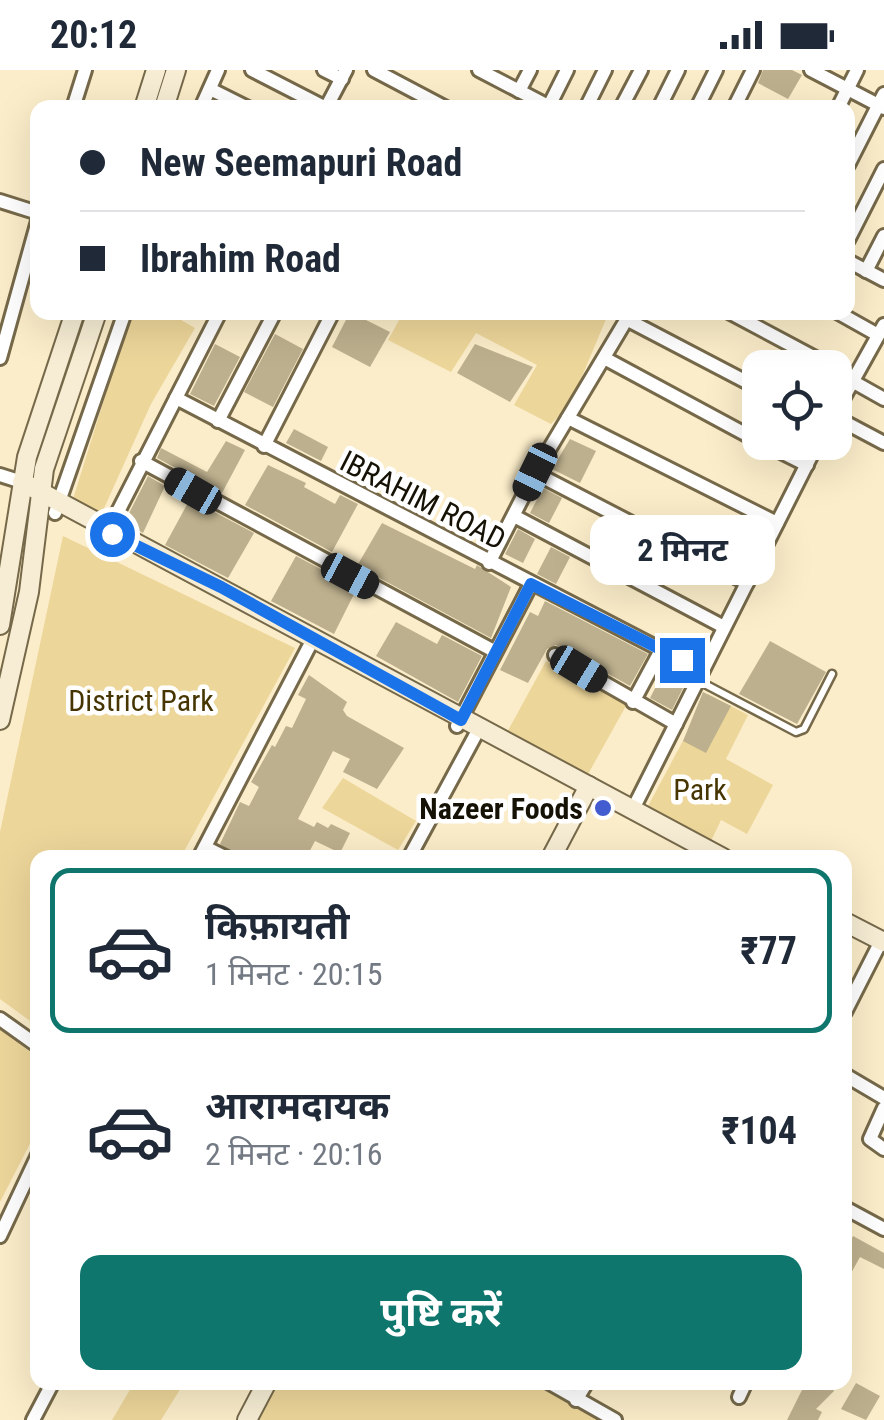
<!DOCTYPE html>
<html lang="hi">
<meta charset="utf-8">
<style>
:root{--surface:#fff;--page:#f6f6f7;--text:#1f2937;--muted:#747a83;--line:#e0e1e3;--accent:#0f766e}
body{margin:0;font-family:"Roboto Condensed","Noto Sans Devanagari",sans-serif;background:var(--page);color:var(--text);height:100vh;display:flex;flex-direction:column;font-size:38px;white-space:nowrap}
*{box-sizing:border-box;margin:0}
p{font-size:32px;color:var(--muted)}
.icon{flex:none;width:55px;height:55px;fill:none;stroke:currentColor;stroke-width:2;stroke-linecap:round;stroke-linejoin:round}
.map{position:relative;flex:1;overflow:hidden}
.side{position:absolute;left:30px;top:780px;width:822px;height:540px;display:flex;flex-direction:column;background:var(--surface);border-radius:20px;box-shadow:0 10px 40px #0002}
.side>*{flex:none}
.banner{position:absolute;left:30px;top:30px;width:825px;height:220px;border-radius:20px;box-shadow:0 10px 40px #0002;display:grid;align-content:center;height:220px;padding:0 50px;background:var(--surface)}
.tools{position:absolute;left:742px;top:280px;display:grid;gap:20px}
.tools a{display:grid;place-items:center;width:110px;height:110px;border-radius:20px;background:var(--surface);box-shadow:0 10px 40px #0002;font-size:50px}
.end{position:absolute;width:45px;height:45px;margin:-22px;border:12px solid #1a73e8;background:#fff;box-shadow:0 0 0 5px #fff}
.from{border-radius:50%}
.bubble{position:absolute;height:70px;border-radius:20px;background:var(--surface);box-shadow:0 10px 40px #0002;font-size:32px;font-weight:700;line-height:70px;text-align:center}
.car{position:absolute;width:30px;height:60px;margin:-30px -15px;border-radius:12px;box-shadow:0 0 8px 2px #0007;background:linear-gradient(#222 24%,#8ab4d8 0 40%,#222 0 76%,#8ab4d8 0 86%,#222 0)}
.banner b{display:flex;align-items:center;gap:35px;height:95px;font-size:38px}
.banner b+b{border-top:2px solid var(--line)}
.banner i{width:25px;height:25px;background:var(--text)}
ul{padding:18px 0 0;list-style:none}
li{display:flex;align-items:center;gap:30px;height:165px;margin:0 20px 15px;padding:0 30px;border:5px solid transparent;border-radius:20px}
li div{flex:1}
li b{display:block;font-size:38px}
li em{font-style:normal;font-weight:700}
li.active{border-color:var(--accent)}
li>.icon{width:90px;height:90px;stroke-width:1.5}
.cta{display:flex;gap:20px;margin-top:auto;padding:20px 50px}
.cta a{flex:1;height:115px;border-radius:20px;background:var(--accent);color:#fff;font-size:40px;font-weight:700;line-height:115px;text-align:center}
.status{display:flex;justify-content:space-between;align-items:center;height:70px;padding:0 50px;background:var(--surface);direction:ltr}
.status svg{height:28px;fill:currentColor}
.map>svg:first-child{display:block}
.green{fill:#edd69a}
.building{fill:#bdb08e}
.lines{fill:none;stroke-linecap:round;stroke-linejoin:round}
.lane-casing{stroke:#76694a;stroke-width:11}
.street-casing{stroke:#76694a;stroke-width:18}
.secondary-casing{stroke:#76694a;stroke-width:22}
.lane{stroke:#fff;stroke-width:6}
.street{stroke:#fff;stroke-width:12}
.secondary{stroke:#f7edd4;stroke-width:18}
.route{stroke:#1a73e8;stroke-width:12}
.poi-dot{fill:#435dd1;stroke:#fff;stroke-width:4}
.labels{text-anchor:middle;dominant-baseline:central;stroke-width:9;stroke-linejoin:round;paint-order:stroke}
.street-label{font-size:30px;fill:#151105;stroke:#fff}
.park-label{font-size:30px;fill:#463500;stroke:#fff}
.poi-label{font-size:30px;font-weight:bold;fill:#151105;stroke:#fff;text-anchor:end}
</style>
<div class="status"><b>20:12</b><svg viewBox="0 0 49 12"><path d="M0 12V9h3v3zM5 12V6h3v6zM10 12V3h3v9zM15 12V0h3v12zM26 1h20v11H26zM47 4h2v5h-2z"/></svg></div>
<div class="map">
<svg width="884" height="1350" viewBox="0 0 884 1350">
<rect width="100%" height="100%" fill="#fbedc9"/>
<g class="green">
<polygon points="609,242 570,335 551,354 514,335 537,295 476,263 451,302 388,270 403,243"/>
<polygon points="131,243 169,243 195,258 151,334 101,445 73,429"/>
<polygon points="63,466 295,578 181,787 38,788 37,956 0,929 0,762"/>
<polygon points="546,591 627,634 587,706 505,666"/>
<polygon points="708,624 748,645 726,689 773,715 747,764 721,750 711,771 647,738"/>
<polygon points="343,708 416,751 398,780 322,738"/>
<polygon points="0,959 37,987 37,1060 0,1132"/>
<polygon points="276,1312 541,1313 606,1350 255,1350"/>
<polygon points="134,1313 134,1312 184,1313 161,1350 112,1350"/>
</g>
<g class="building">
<polygon points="763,0 792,0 802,5 788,29 758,13"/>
<polygon points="350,242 390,262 370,297 332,277"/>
<polygon points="275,264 303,279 273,337 244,322"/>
<polygon points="215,274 240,287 214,336 190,324"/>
<polygon points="475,274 533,297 510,332 457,303"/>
<polygon points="294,359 328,377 321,391 286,373"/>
<polygon points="570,369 596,381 580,413 552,399"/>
<polygon points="226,371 245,380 222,423 157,388 161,378 207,402"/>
<polygon points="268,395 306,413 304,417 335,434 340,425 358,434 332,482 245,435"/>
<polygon points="148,406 165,416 143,463 124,453"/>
<polygon points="543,418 562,428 549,453 530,443"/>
<polygon points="190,429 254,463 228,508 165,475"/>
<polygon points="382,453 475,499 477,495 511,517 491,568 357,496"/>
<polygon points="518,459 535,469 523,493 505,484"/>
<polygon points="551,477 570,487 556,514 537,504"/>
<polygon points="296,486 357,518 334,564 271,531"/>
<polygon points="545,531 648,584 630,616 556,575 547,579 528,613 500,600 530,542 538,546"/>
<polygon points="396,552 437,574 442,565 482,586 458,632 376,586"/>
<polygon points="770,571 826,602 797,654 739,624"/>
<polygon points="667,595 689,606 672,640 650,628"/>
<polygon points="309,605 347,632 343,640 347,646 404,678 377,719 343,702 350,689 333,681 298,749 314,757 317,752 328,758 331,754 350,763 340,783 315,771 306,788 287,788 275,782 272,788 237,788 220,774 240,732 249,736 259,717 251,712 272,675 275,677 286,656 292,658 306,629 298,625"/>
<polygon points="703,622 731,636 706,683 683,671"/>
<polygon points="853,1166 884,1183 884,1199 860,1187 845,1214 845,1182"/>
<polygon points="794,1312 830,1312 834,1321 816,1339 822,1342 818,1350 787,1350 803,1318"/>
<polygon points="856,1313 880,1326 866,1350 841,1339"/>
</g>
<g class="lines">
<defs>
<polyline id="lane" points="699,611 796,662 804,659 832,604"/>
<g id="street">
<polyline points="252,0 326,38"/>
<polyline points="324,0 342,9"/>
<polyline points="374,0 446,38"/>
<polyline points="479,0 552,38"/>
<polyline points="811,0 884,38"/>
<polyline points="210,19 248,38"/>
<polyline points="519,21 530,0"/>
<polyline points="549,36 567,0"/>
<polyline points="73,38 85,0"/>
<polyline points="201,38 218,0"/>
<polyline points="326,38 346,0"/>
<polyline points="586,38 605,0"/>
<polyline points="621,38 641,0"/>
<polyline points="659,38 678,0"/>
<polyline points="697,38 716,0"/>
<polyline points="734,38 753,0"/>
<polyline points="838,38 857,0"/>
<polyline points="848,95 884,24"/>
<polyline points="0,131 38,143"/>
<polyline points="848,170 884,99"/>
<polyline points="848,191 884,210"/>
<polyline points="866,201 884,166"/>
<polyline points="729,242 834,298"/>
<polyline points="837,242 878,265"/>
<polyline points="628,250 760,319"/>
<polyline points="0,288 38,151"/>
<polyline points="606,289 760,372"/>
<polyline points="852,311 884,329"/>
<polyline points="176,328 702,601"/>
<polyline points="835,343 884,255"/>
<polyline points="835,347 884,373"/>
<polyline points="568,348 777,453"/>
<polyline points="218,351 275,242"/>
<polyline points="761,372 807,395"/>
<polyline points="264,376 333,242"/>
<polyline points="141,391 494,581"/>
<polyline points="535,403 747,513"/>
<polyline points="0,405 22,412"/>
<polyline points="55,443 125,242"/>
<polyline points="514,446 724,557"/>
<polyline points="104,469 220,242"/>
<polyline points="489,493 535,403 631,242"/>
<polyline points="555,585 676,654"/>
<polyline points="633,632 661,580"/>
<polyline points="457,656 531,514"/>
<polyline points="633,739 818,372"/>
<polyline points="205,777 227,788"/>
<polyline points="199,788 313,569"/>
<polyline points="409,788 475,666"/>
<polyline points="845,942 878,877"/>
<polyline points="0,949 38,976"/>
<polyline points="845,1005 884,1028"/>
<polyline points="884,1038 870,1069 884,1079"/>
<polyline points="845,1138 884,1159"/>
<polyline points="0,1166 38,1085"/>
<polyline points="548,1312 615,1350"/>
<polyline points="739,1327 746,1312"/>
<polyline points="576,1330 587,1312"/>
<polyline points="33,1350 53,1312"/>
</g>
<g id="secondary">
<polyline points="144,38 156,0"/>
<polyline points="164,38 176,0"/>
<polyline points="22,412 723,788"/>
<polyline points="0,555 27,387 75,242"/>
<polyline points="0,650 29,522 44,399 97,242"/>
<polyline points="551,788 589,716"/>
<polyline points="845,852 884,872"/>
<polyline points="247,1350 267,1312"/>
</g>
</defs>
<use href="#lane" class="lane-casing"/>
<use href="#street" class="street-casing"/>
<use href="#secondary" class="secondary-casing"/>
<use href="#lane" class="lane"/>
<use href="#street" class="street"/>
<use href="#secondary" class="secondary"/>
</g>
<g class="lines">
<polyline class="route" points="112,464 221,517 461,650 531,514 682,590"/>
</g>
<circle class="poi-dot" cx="603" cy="738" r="10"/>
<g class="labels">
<g class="street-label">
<text transform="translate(423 430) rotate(27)">IBRAHIM ROAD</text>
</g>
<g class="park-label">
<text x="141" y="630">District Park</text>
<text x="700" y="719">Park</text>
</g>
<g class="poi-label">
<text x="583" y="738">Nazeer Foods</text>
</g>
</g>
</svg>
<div class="tools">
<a><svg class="icon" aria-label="locate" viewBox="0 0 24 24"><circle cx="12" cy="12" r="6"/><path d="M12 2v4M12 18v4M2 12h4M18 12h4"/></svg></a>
</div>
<i class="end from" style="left:112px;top:464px"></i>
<i class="end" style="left:682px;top:590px"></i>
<div class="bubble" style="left:590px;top:445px;width:185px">2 मिनट</div>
<i class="car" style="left:535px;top:402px;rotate:206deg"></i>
<i class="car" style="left:193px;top:421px;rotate:300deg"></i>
<i class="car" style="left:350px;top:506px;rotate:118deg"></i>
<i class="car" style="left:579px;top:599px;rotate:121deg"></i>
<div class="banner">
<b><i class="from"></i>New Seemapuri Road</b>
<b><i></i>Ibrahim Road</b>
</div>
<section class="side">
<ul>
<li class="active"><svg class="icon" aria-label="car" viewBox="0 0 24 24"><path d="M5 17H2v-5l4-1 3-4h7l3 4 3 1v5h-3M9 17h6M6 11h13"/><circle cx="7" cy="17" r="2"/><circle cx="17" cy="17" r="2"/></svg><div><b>किफ़ायती</b><p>1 मिनट · 20:15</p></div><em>₹77</em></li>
<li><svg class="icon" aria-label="car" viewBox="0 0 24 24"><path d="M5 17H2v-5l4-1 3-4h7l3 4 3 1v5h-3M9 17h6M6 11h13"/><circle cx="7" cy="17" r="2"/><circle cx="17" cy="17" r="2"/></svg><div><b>आरामदायक</b><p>2 मिनट · 20:16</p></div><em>₹104</em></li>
</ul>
<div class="cta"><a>पुष्टि करें</a></div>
</section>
</div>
